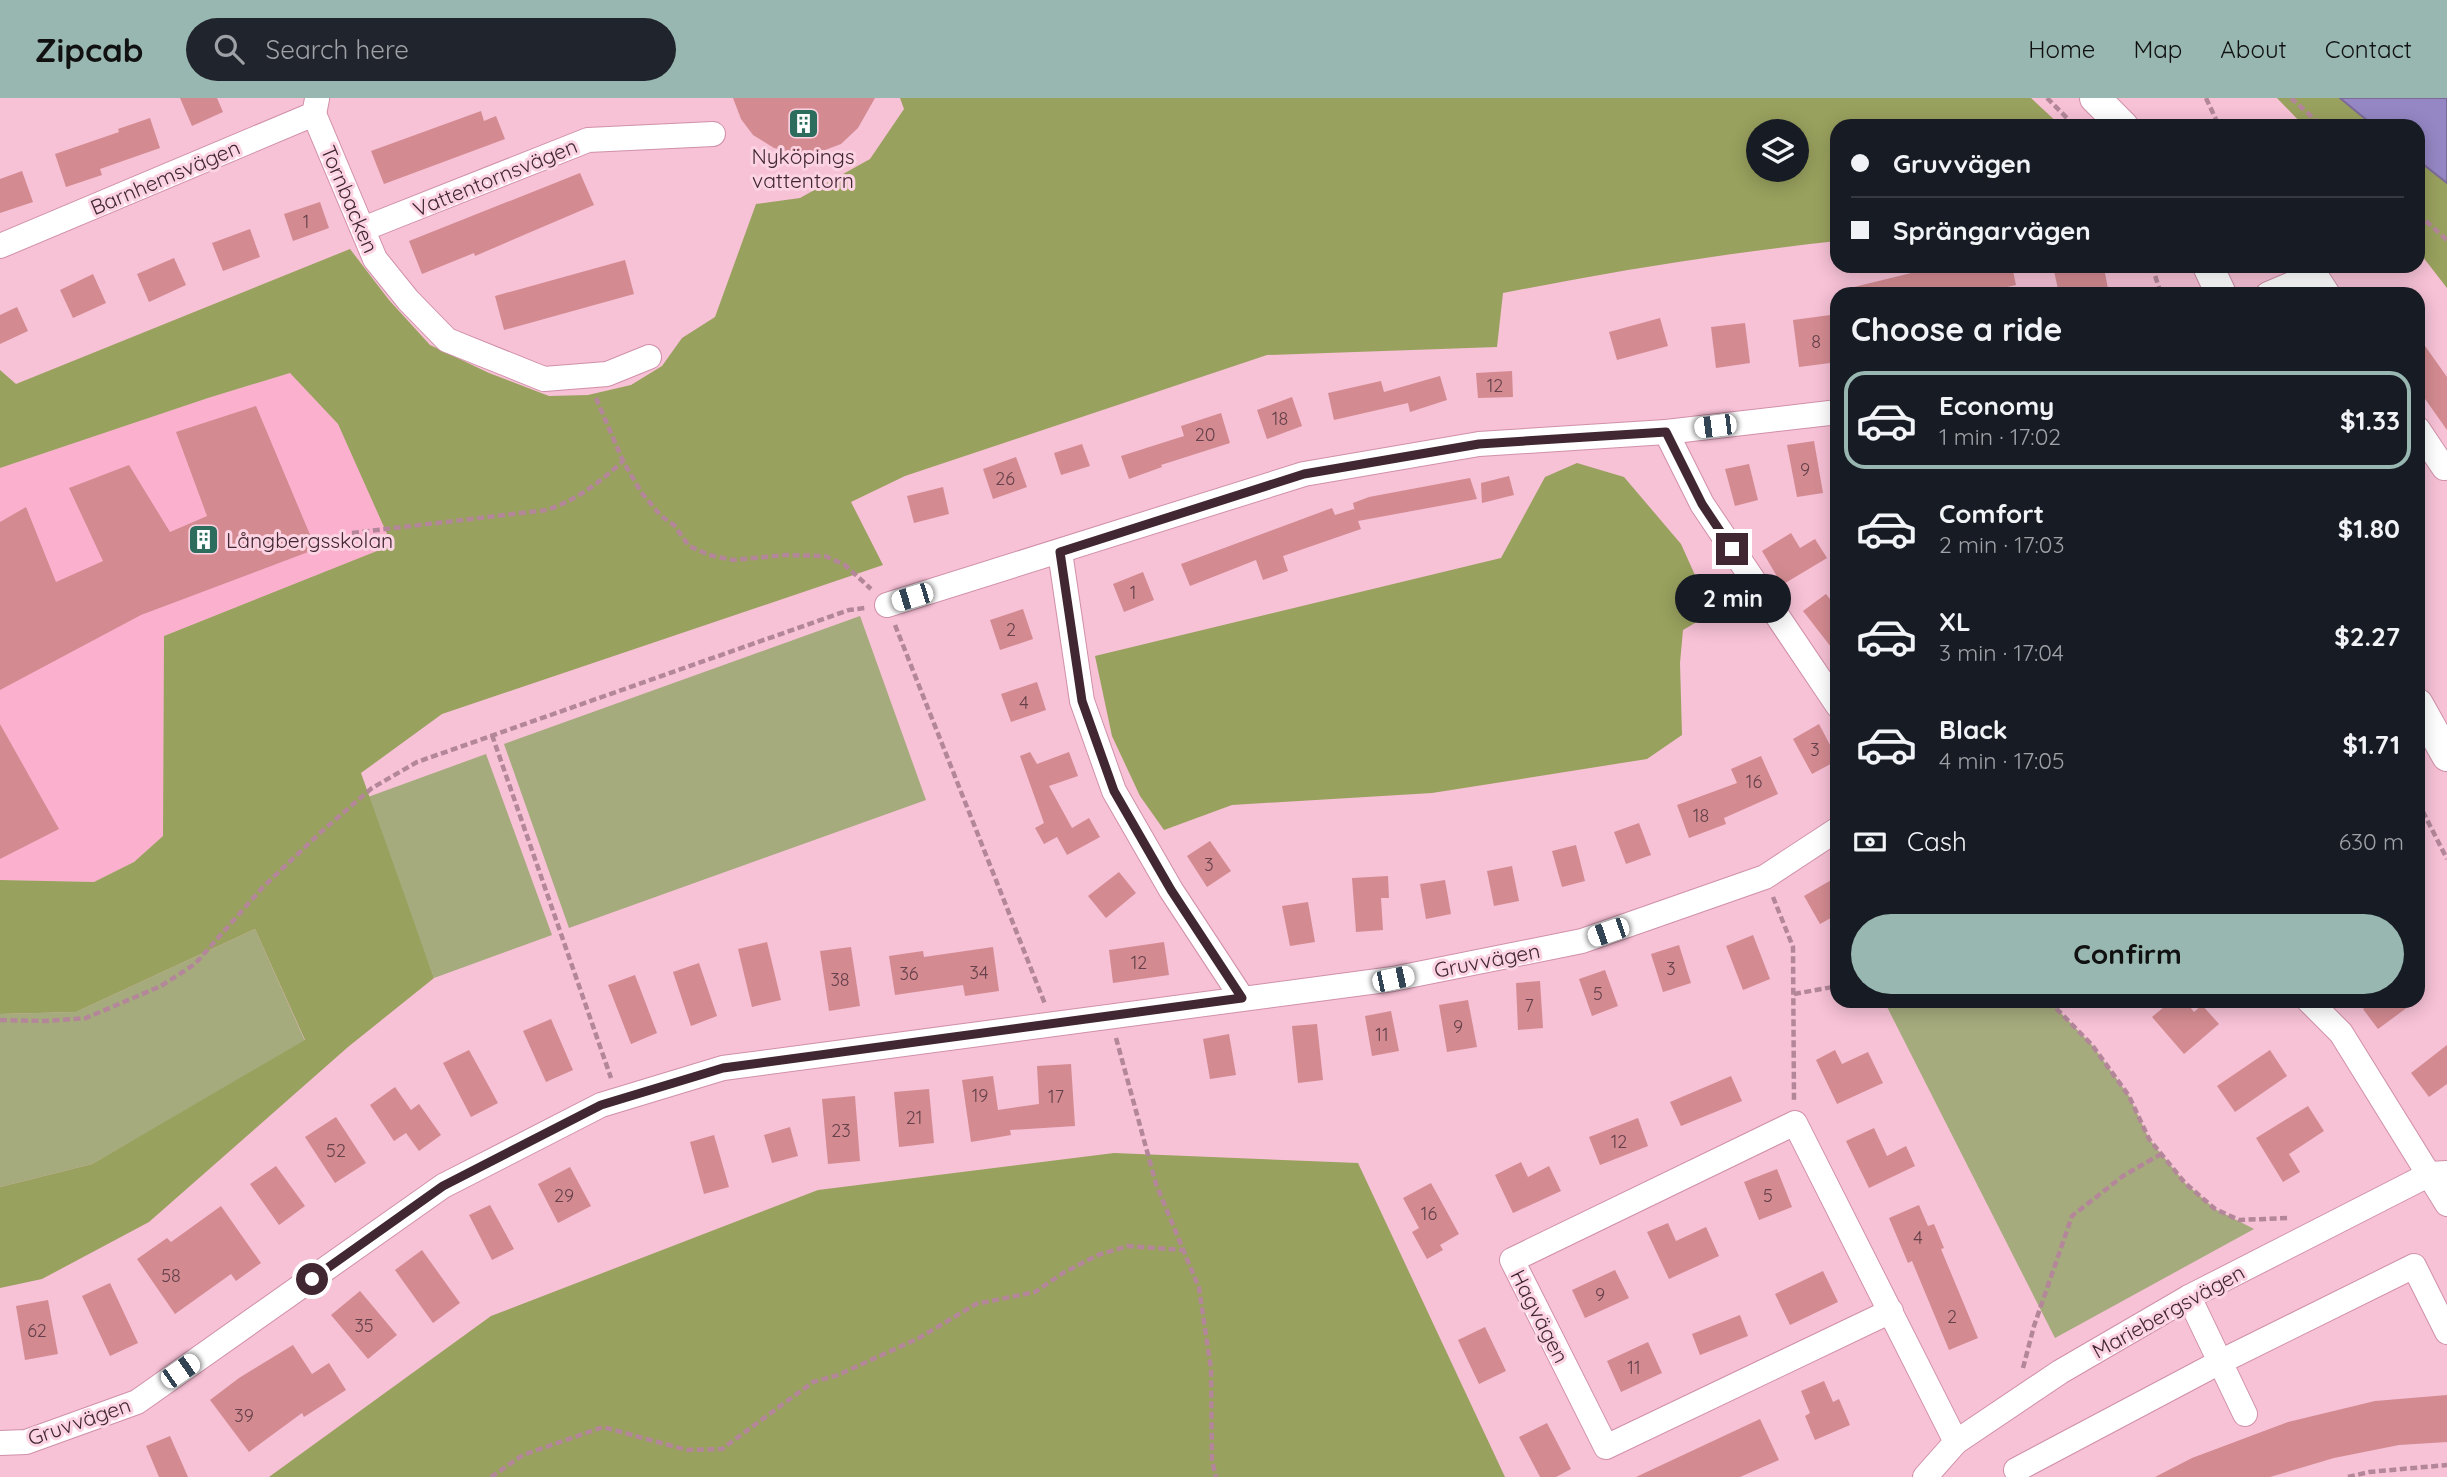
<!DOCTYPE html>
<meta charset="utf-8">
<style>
:root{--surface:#171b24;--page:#20242c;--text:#f1f3f6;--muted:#9ea1a6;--line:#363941;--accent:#98b7b1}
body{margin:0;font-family:Quicksand,sans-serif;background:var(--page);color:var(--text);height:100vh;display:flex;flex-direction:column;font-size:26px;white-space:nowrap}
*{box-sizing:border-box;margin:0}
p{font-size:23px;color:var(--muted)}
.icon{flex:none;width:38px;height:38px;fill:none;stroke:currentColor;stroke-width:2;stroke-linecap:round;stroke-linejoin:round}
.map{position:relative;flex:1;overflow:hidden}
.side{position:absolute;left:1830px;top:189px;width:595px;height:721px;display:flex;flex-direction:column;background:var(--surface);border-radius:21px;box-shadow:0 4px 18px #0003}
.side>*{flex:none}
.top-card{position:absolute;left:1830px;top:21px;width:595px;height:154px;border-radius:21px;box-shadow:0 4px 18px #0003;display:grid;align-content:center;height:154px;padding:0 21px;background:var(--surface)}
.fabs{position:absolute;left:1746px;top:21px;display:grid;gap:14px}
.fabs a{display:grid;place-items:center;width:63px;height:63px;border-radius:50%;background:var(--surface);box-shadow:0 4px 18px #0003;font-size:35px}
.end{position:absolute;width:32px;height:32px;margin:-16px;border:9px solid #412732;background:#fff;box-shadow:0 0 0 4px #fff}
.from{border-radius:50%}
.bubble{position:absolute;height:49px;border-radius:24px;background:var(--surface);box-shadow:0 4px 18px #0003;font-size:23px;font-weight:700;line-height:49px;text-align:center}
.car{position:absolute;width:21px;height:42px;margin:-21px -10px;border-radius:9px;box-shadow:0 0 5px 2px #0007;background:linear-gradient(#fff 24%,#345 0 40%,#fff 0 76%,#345 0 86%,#fff 0)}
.top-card b{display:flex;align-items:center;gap:24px;height:66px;font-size:26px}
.top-card b+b{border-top:2px solid var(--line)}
.top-card i{width:18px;height:18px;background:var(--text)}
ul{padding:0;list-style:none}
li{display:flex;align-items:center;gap:21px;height:98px;margin:0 14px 10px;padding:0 7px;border:4px solid transparent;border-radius:21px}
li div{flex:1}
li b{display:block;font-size:26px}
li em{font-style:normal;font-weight:700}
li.active{border-color:var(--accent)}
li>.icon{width:63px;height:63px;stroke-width:1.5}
h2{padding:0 21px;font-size:32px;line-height:84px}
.pay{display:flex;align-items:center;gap:18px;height:77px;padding:0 21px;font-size:26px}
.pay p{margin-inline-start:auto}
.primary-button{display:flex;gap:14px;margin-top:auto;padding:14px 21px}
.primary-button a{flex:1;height:80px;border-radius:42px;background:var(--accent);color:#111;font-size:28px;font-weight:700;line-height:80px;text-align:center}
header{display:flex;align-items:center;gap:42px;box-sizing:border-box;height:98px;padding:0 35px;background:var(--accent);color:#111}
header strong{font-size:33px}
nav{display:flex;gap:38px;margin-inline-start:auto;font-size:24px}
.search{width:490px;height:63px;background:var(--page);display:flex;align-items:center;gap:18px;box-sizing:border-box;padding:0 24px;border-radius:38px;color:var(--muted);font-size:26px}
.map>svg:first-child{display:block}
.built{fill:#fbb1ce}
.green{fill:#a5ab7d}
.forest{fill:#99a15e;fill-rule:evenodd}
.water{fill:#9587c4;stroke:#7c6a98;stroke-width:2}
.building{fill:#d38b91}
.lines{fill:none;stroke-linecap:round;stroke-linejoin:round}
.minor-casing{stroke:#d090a9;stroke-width:26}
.tertiary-casing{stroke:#d090a9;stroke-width:32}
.path{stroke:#b38799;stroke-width:4.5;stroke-dasharray:7 3.5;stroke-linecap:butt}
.minor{stroke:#fff;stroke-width:24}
.tertiary{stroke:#fff;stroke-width:30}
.route{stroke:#412732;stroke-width:9}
.labels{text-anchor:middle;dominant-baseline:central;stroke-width:6;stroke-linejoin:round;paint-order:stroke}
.number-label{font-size:18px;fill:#66404a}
.poi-label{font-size:21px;fill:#412732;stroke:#fcd3e2}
.street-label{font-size:21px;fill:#412732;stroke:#fcd3e2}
</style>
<header>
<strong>Zipcab</strong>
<div class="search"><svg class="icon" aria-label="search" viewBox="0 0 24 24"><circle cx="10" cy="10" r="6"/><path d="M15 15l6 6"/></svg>Search here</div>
<nav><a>Home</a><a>Map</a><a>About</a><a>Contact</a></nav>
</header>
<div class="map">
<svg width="2447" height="1379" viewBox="0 0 2447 1379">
<rect width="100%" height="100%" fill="#f7c1d6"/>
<polygon class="built" points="290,275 338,326 393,447 164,538 163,738 134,764 94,784 0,782 0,370 208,300"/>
<g class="green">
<polygon points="860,518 926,702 569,830 504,646"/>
<polygon points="486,656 552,837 434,880 368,699"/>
<polygon points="255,831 305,943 92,1066 0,1089 0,916 76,914"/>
<polygon points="1884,903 2049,903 2092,947 2129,998 2149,1041 2185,1085 2215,1111 2254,1131 2055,1240"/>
</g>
<g class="forest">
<path d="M 900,0 L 2031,0 L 2061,28 L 1838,28 L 1837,143 C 1725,155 1614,173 1503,195 L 1497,249 L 1267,257 L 905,378 L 851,404 L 883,467 L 442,616 L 361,675 L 434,880 L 348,949 L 149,1124 L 42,1181 L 0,1190 L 0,1089 L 92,1066 L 305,942 L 255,831 L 76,914 L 0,916 L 0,782 L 94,784 L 134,764 L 163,738 L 164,538 L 392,447 L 338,326 L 290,275 L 208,300 L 0,370 L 0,272 L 16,286 L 350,151 L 389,202 L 430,247 L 489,275 L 549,298 L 588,297 L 631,287 L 662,268 L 682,240 L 715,219 L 756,106 L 800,100 L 870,61 L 904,11 ZM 1759,33 L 1797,33 L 1797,72 L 1759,72 Z"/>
<polygon points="2277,0 2447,0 2447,190 2419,154 2418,28 2304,28"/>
<polygon points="1577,365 1624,379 1681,446 1712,515 1683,532 1680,565 1682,637 1647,661 1432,695 1232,707 1164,732 1140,698 1112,638 1095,558 1501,460 1545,379"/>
<polygon points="1114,1055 1358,1065 1505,1379 269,1379 491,1218 818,1092"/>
</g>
<polygon class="water" points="2340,0 2447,0 2447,85 2419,63 2418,28 2374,28"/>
<g class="building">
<polygon points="180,0 217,0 223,14 192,28"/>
<polygon points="733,0 875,0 858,30 841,46 817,55 799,56 774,50 753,37 741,21"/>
<polygon points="481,13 484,23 496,18 505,41 384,86 371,53"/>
<polygon points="150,20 160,50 100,71 102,77 66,89 55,56 119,34 118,31"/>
<polygon points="22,73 33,104 0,115 0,81"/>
<polygon points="580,75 594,107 475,158 474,155 422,176 409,143"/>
<polygon points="320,104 329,130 293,143 284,116"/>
<polygon points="250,131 260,159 223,173 212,145"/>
<polygon points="174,160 186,187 149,204 137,176"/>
<polygon points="625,162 634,196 504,232 495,198"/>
<polygon points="1940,168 2012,168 2016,187 1989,193 1990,196 1855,196 1854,189"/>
<polygon points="2053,168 2082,168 2083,174 2104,170 2109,196 2059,196"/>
<polygon points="93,176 106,205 73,220 60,192"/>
<polygon points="17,209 28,233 0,246 0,217"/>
<polygon points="1838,216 1838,264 1799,269 1793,222"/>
<polygon points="1660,220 1668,248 1617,262 1609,234"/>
<polygon points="1745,225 1750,265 1716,270 1711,229"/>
<polygon points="2418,238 2447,279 2447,332 2418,291"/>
<polygon points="1512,273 1513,299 1478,300 1476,275"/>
<polygon points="1440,278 1447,302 1410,314 1408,305 1334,322 1328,295 1381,283 1384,294"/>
<polygon points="1292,299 1302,328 1267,341 1257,312"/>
<polygon points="256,308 316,451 141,517 0,592 0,424 26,409 56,484 103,463 69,390 129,367 170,434 207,418 176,334"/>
<polygon points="1221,315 1230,345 1161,367 1162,369 1129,381 1121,358 1184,338 1181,328"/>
<polygon points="1814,343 1823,395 1797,399 1787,347"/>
<polygon points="1082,346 1090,368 1061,377 1054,355"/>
<polygon points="1016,359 1027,389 993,401 983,371"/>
<polygon points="1749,366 1758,402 1735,408 1725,371"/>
<polygon points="1509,378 1514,397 1482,405 1481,385"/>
<polygon points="1470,380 1477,401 1358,423 1361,431 1283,458 1288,473 1263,482 1256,462 1190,488 1181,466 1332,410 1335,417 1354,411 1355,414 1353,405 1369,399"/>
<polygon points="943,389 949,416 914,425 907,398"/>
<polygon points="1791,435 1800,450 1815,441 1827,460 1782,487 1762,453"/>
<polygon points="1143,474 1154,502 1124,514 1113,486"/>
<polygon points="1826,496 1838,511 1838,558 1803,513"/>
<polygon points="1023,511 1033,541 1000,552 990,522"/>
<polygon points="1037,584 1046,612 1011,624 1001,596"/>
<polygon points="0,626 59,731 0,761"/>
<polygon points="1819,626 1838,662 1812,676 1793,641"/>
<polygon points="1030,654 1037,666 1069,654 1078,678 1049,688 1072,730 1089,720 1100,739 1067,757 1057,739 1044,746 1035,730 1044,725 1020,658"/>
<polygon points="1761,658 1778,696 1724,720 1726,726 1689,740 1677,707 1737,685 1731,671"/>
<polygon points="1639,725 1651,757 1626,766 1614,734"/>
<polygon points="1210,743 1231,773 1207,789 1187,758"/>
<polygon points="1576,747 1585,783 1562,789 1552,753"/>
<polygon points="1512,768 1519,803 1494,808 1487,773"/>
<polygon points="1119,774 1136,795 1106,820 1088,798"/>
<polygon points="1388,778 1389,800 1381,800 1383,832 1356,834 1352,780"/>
<polygon points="1838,778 1838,816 1820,826 1804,798"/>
<polygon points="1445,782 1451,816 1426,821 1420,786"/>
<polygon points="1308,804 1315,844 1290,848 1282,808"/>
<polygon points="1753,837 1770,881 1743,892 1726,848"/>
<polygon points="767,844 781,902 752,909 738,851"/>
<polygon points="1164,844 1169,877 1113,885 1109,852"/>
<polygon points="1679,847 1691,885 1663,894 1651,856"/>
<polygon points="851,849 860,908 829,913 820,853"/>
<polygon points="993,849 999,893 965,898 963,887 895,897 889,858 923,853 924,859"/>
<polygon points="699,865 717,918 691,928 673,874"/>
<polygon points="1605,872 1618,908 1592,918 1579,881"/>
<polygon points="635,877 657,935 631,946 608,887"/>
<polygon points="1540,883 1543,930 1518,932 1516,885"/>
<polygon points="1468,902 1477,949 1447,954 1439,907"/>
<polygon points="2171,903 2185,903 2194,914 2202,907 2219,926 2184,956 2152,919"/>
<polygon points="2375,903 2416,903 2378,931 2363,911"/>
<polygon points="1391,913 1399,953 1372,958 1365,918"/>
<polygon points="551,921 573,972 546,984 523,933"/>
<polygon points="1317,926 1323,982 1298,985 1292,928"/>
<polygon points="1229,936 1236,977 1210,981 1203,941"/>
<polygon points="2447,947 2447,986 2429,999 2411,975"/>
<polygon points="469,952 498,1005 471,1019 443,965"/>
<polygon points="1835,952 1842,966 1868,954 1883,985 1837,1006 1816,962"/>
<polygon points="2270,952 2287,978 2235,1014 2217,988"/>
<polygon points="1071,966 1075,1028 1010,1032 1011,1037 971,1044 962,982 993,978 998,1012 1039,1006 1037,968"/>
<polygon points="1731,978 1742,1003 1681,1028 1670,1004"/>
<polygon points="395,989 411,1012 419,1006 441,1037 419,1053 406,1035 394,1043 370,1007"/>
<polygon points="929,991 934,1045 899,1049 894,994"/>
<polygon points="855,998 860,1063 828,1066 822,1001"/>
<polygon points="2308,1008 2324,1033 2289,1056 2300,1074 2283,1084 2256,1040"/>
<polygon points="336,1019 366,1065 335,1085 305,1039"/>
<polygon points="1638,1020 1648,1048 1600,1067 1589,1039"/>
<polygon points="790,1029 798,1058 772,1065 764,1037"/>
<polygon points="1874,1030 1887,1058 1906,1048 1915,1068 1869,1090 1846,1043"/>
<polygon points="714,1037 729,1089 704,1096 690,1044"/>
<polygon points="1521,1064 1528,1079 1549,1068 1561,1093 1513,1115 1495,1077"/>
<polygon points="276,1068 305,1108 279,1127 250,1086"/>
<polygon points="570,1069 591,1108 558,1125 538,1086"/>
<polygon points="1777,1071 1792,1109 1759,1122 1744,1084"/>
<polygon points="1431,1085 1459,1136 1440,1147 1443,1152 1427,1161 1412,1134 1419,1130 1403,1100"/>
<polygon points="490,1107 514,1151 492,1162 469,1117"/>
<polygon points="1919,1107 1928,1128 1934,1126 1944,1150 1941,1151 1978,1240 1949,1252 1912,1163 1908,1165 1889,1120"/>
<polygon points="221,1108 261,1165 236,1183 231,1176 175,1216 137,1161 167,1140 171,1144"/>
<polygon points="1668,1125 1676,1143 1706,1129 1719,1158 1669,1181 1647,1134"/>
<polygon points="422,1152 460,1205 433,1225 395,1172"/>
<polygon points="1615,1172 1629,1200 1585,1220 1572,1192"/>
<polygon points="1823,1173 1838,1204 1790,1227 1775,1196"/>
<polygon points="110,1185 138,1245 110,1258 82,1198"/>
<polygon points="360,1193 397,1237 368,1261 331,1217"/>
<polygon points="48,1202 58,1256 25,1262 16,1208"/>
<polygon points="1740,1217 1748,1238 1700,1257 1692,1236"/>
<polygon points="1485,1229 1506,1273 1479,1286 1458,1242"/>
<polygon points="1648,1244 1662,1275 1621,1294 1607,1263"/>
<polygon points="293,1247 312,1276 329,1265 346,1292 304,1319 302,1315 249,1354 210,1302 239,1280"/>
<polygon points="1824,1283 1833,1304 1839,1301 1850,1327 1815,1342 1805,1318 1810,1315 1801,1293"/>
<polygon points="2447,1297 2447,1344 2399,1347 2334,1360 2270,1379 2155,1379 2192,1360 2288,1324 2375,1303"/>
<polygon points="1760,1321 1779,1362 1740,1379 1636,1379"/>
<polygon points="1547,1325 1571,1371 1556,1379 1540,1379 1519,1339"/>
<polygon points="170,1338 188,1379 159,1379 146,1348"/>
</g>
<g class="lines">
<defs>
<g id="minor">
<polyline points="314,16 375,161 408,202 447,242 544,281 607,276 649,259"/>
<polyline points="363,131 588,42 713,36"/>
<polyline points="0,148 314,16 317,1"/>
<polyline points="2268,196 2315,176 2328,196"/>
<polyline points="2418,331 2444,370"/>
<polyline points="1666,334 1702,406 1838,608"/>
<polyline points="1060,454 1082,603 1114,693 1171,792 1242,900"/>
<polyline points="887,507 1304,376 1479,346 1666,334 1838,314"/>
<polyline points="2309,903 2341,935 2447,1106"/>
<polyline points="2189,1199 2245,1316"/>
<polyline points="1891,1213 1606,1349 1512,1162 1795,1025 1956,1344"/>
<polyline points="0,1345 26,1344 137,1304 443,1088 601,1007 723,970 1393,881 1582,843 1765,779 1838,731"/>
<polyline points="2016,1372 2220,1264 2414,1168 2447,1234"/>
<polyline points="1925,1379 1956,1344 2060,1274 2189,1199 2430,1076 2447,1075"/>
</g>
<g id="tertiary">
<polyline points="2095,0 2123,28"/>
<polyline points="2208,168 2221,196"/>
<polyline points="2418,606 2447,658"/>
</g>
</defs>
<use href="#minor" class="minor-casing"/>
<use href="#tertiary" class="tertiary-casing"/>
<g class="path">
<polyline points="2047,0 2075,28"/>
<polyline points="2206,0 2219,28"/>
<polyline points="2291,0 2322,28"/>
<polyline points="2418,116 2447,142"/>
<polyline points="2152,168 2161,196"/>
<polyline points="596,300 623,363 641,394 661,418 674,427 689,448 709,457 733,462 786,457 825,458 845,467 871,491"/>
<path d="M 352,435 L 547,412 C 578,401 599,385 623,363"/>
<polyline points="895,527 1045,906"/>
<polyline points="492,637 611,980"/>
<polyline points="2418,704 2447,761"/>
<polyline points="1773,799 1793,849 1794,1003"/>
<polyline points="1794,896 1838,888"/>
<polyline points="2049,903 2092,947 2129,998 2149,1041 2185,1085 2215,1111 2239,1122 2288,1120"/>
<polyline points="0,922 44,923 86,920 161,888 195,866 263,789 321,734 372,690 417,664 849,512 865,510"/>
<polyline points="1116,940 1156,1086 1199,1190 1211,1271 1212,1362 1216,1379"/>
<polyline points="2023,1270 2034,1228 2072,1118 2123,1078 2161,1056"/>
<polyline points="491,1379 523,1357 603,1329 687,1352 722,1351 813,1284 838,1277 919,1240 976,1206 1035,1194 1063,1175 1098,1157 1128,1148 1183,1152"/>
<polyline points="2348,1379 2369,1374 2447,1367"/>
</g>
<use href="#minor" class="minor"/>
<use href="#tertiary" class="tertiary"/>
</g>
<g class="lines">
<polyline class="route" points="312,1181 443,1088 601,1007 723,970 1242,900 1171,792 1114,693 1082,603 1060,454 1304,376 1479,346 1666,334 1702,406 1732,451"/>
</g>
<defs>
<symbol id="building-square" viewBox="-11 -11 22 22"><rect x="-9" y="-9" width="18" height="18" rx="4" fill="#2c6d5d" stroke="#fcd3e2"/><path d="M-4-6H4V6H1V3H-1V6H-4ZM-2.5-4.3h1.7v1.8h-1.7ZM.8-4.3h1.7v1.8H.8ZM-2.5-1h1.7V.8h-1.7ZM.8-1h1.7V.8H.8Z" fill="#fff"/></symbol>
</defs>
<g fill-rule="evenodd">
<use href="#building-square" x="786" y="8" width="35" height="35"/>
<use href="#building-square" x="186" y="424" width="35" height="35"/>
</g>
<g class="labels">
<g class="number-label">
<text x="306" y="123">1</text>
<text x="1816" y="243">8</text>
<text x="1495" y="287">12</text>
<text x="1280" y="320">18</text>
<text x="1205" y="336">20</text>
<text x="1805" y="371">9</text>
<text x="1005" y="380">26</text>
<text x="1133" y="494">1</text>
<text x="1011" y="531">2</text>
<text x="1024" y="604">4</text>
<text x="1815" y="651">3</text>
<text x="1754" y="683">16</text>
<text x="1701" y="717">18</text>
<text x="1209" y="766">3</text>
<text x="1139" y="864">12</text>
<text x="1671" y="870">3</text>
<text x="979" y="874">34</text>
<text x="909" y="875">36</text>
<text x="840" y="881">38</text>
<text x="1598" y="895">5</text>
<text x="1529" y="907">7</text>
<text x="1458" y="928">9</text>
<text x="1382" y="936">11</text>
<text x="980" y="997">19</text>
<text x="1056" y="998">17</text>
<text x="914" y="1019">21</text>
<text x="841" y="1032">23</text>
<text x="1619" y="1043">12</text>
<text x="336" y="1052">52</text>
<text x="564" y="1097">29</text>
<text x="1768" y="1097">5</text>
<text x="1429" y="1115">16</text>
<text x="1918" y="1139">4</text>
<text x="171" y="1177">58</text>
<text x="1600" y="1196">9</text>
<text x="1952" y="1218">2</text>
<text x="364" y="1227">35</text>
<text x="37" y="1232">62</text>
<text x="1634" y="1269">11</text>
<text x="244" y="1317">39</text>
</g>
<g class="poi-label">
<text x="803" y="58">Nyköpings<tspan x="803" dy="24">vattentorn</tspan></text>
<text x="226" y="442" text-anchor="start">Långbergsskolan</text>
</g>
<g class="street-label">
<text transform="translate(165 79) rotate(-23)">Barnhemsvägen</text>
<text transform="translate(495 79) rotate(-22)">Vattentornsvägen</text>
<text transform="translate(350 101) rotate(67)">Tornbacken</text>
<text transform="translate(1487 862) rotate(-11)">Gruvvägen</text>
<text transform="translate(2168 1213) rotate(-29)">Mariebergsvägen</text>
<text transform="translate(1540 1218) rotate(63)">Hagvägen</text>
<text transform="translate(79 1323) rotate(-19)">Gruvvägen</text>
</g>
</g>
</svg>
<div class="fabs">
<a><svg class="icon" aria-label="layers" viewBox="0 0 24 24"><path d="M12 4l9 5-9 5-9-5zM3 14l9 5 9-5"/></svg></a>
</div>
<i class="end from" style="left:312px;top:1181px"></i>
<i class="end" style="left:1732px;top:451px"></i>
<div class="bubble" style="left:1675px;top:476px;width:116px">2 min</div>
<i class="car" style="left:1715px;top:328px;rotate:263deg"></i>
<i class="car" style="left:912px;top:499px;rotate:253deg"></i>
<i class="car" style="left:1608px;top:834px;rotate:251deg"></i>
<i class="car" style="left:1393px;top:881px;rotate:78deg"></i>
<i class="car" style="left:180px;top:1273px;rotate:55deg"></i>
<div class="top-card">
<b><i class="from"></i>Gruvvägen</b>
<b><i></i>Sprängarvägen</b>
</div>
<section class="side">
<h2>Choose a ride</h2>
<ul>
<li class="active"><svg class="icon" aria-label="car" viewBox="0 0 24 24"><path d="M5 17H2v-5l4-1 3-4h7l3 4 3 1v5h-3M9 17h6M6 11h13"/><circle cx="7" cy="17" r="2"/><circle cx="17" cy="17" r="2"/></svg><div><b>Economy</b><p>1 min · 17:02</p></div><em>$1.33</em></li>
<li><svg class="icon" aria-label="car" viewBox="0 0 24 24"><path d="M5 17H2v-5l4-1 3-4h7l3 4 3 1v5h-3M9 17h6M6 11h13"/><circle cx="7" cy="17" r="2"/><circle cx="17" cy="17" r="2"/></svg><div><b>Comfort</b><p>2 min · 17:03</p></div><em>$1.80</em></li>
<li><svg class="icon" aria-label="car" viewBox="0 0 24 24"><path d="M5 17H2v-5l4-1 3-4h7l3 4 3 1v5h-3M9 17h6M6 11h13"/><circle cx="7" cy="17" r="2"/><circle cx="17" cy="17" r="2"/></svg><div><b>XL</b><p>3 min · 17:04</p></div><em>$2.27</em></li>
<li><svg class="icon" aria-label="car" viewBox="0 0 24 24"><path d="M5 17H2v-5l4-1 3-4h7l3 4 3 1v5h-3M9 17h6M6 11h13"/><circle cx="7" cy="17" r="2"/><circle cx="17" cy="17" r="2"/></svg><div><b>Black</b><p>4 min · 17:05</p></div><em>$1.71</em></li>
</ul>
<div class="pay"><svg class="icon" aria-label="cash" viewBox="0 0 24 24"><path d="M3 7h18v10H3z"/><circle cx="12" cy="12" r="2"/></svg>Cash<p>630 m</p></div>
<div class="primary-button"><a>Confirm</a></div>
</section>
</div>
